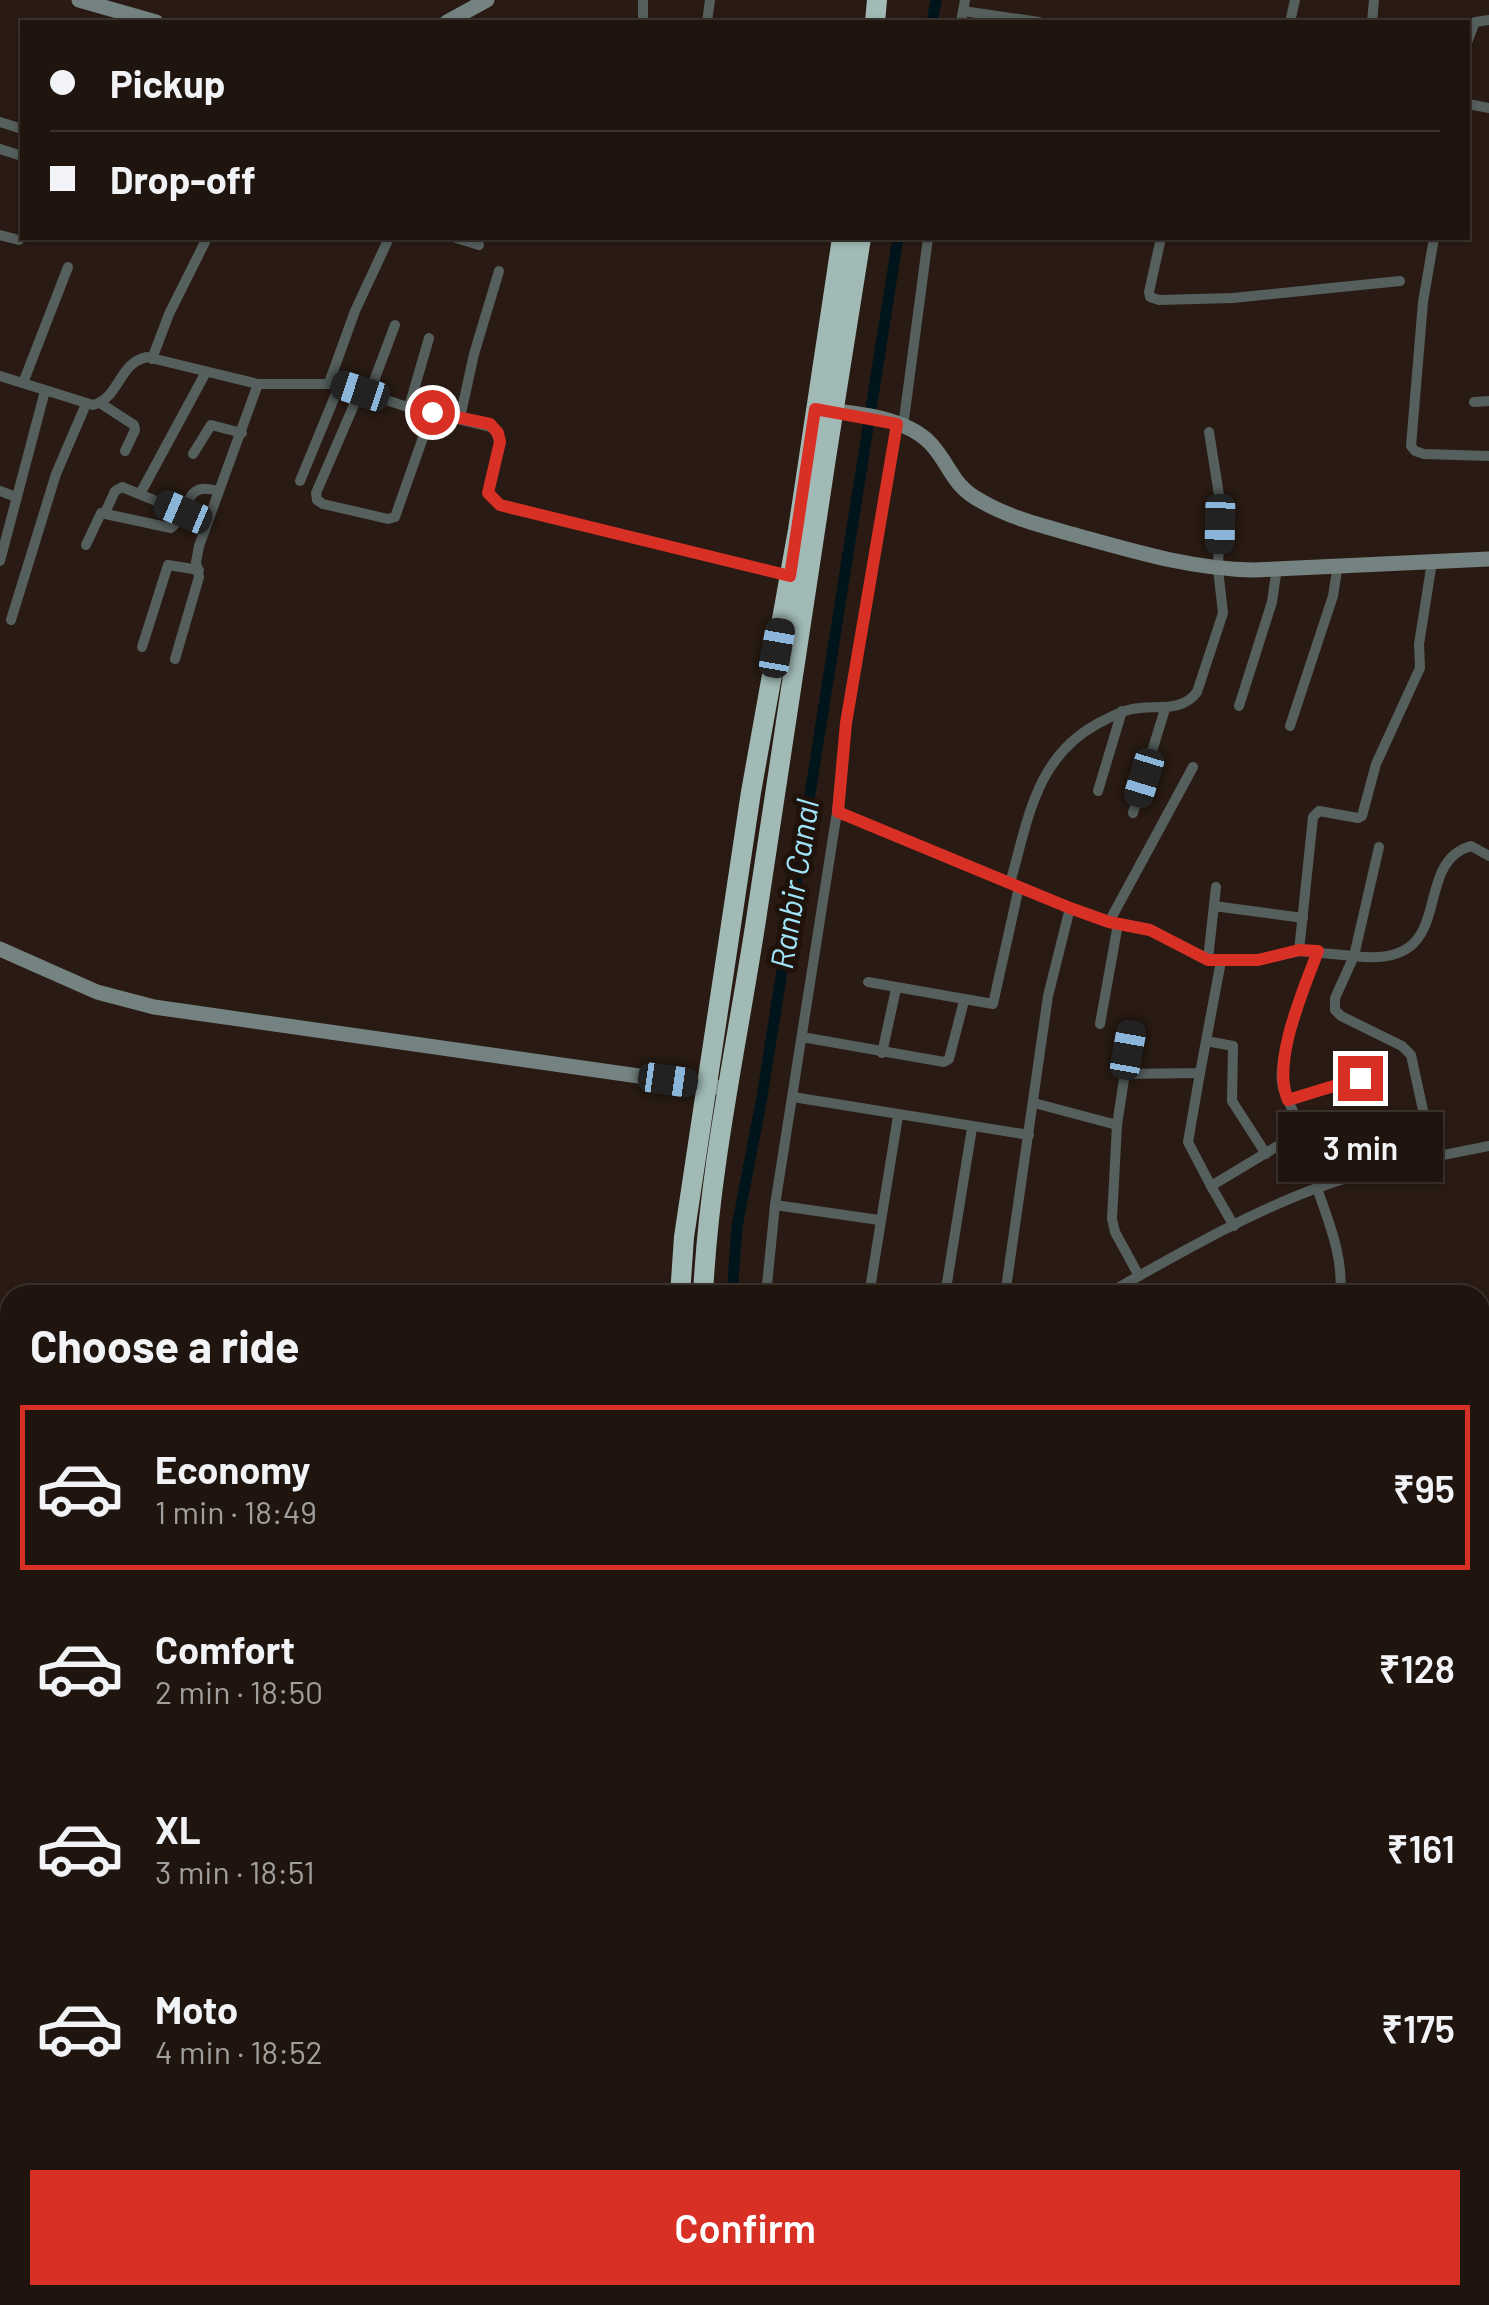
<!DOCTYPE html>
<meta charset="utf-8">
<style>
:root{--surface:#1f140e;--page:#2c211c;--text:#f1f3f6;--muted:#a19e9e;--line:#3c332e;--accent:#d93025}
body{margin:0;font-family:Barlow,sans-serif;background:var(--page);color:var(--text);height:100vh;display:flex;flex-direction:column;font-size:38px;white-space:nowrap}
*{box-sizing:border-box;margin:0}
p{font-size:32px;color:var(--muted)}
.icon{flex:none;width:55px;height:55px;fill:none;stroke:currentColor;stroke-width:2;stroke-linecap:round;stroke-linejoin:round}
.map{position:relative;flex:1;overflow:hidden}
.details{position:absolute;left:0px;top:1285px;width:1490px;height:1020px;display:flex;flex-direction:column;background:var(--surface);border-radius:30px 30px 0 0;box-shadow:0 2px 8px #0004,0 0 0 2px var(--line)}
.details>*{flex:none}
.hud{position:absolute;left:20px;top:20px;width:1450px;height:220px;border-radius:0px;box-shadow:0 2px 8px #0004,0 0 0 2px var(--line);display:grid;align-content:center;height:220px;padding:0 30px;background:var(--surface)}
.end{position:absolute;width:45px;height:45px;margin:-22px;border:12px solid #d93025;background:#fff;box-shadow:0 0 0 5px #fff}
.from{border-radius:50%}
.bubble{position:absolute;height:70px;border-radius:0px;background:var(--surface);box-shadow:0 2px 8px #0004,0 0 0 2px var(--line);font-size:32px;font-weight:600;line-height:70px;text-align:center}
.car{position:absolute;width:30px;height:60px;margin:-30px -15px;border-radius:12px;box-shadow:0 0 8px 2px #0007;background:linear-gradient(#222 24%,#8ab4d8 0 40%,#222 0 76%,#8ab4d8 0 86%,#222 0)}
.hud b{display:flex;align-items:center;gap:35px;height:95px;font-size:38px}
.hud b+b{border-top:2px solid var(--line)}
.hud i{width:25px;height:25px;background:var(--text)}
ul{padding:0;list-style:none}
li{display:flex;align-items:center;gap:30px;height:165px;margin:0 20px 15px;padding:0 10px;border:5px solid transparent;border-radius:0px}
li div{flex:1}
li b{display:block;font-size:38px}
li em{font-style:normal;font-weight:600}
li.on{border-color:var(--accent)}
li>.icon{width:90px;height:90px;stroke-width:1.5}
h2{padding:0 30px;font-size:45px;line-height:120px}
.cta{display:flex;gap:20px;margin-top:auto;padding:20px 30px}
.cta a{flex:1;height:115px;border-radius:0px;background:var(--accent);color:#fff;font-size:40px;font-weight:600;line-height:115px;text-align:center}
.map>svg:first-child{display:block}
.lines{fill:none;stroke-linecap:round;stroke-linejoin:round}
.canal{stroke:#00141b;stroke-width:11}
.street{stroke:#555f5d;stroke-width:10}
.secondary{stroke:#748381;stroke-width:15}
.highway{stroke:#a1bab6;stroke-width:20}
.route{stroke:#d93025;stroke-width:12}
.labels{text-anchor:middle;dominant-baseline:central;stroke-width:10;stroke-linejoin:round;paint-order:stroke}
.water-label{font-size:32px;font-style:italic;fill:#a0e4f9;stroke:#1f120a}
</style>
<div class="map">
<svg width="1489" height="2305" viewBox="0 0 1489 2305">
<rect width="100%" height="100%" fill="#291b13"/>
<g class="lines">
<g class="canal">
<polyline points="932,22 936,0"/>
<polyline points="732,1295 737,1227 762,1097 898,238"/>
<polyline points="771,2295 771,2305"/>
</g>
<g class="street">
<polyline points="963,11 1039,22"/>
<polyline points="643,22 643,0"/>
<polyline points="707,22 710,0"/>
<polyline points="961,22 965,0"/>
<polyline points="1290,22 1295,0"/>
<polyline points="1372,22 1374,0"/>
<polyline points="1468,40 1475,22 1489,20"/>
<polyline points="1468,104 1489,108"/>
<polyline points="0,122 22,129"/>
<polyline points="0,149 22,156"/>
<polyline points="0,235 19,240"/>
<polyline points="456,238 479,245"/>
<polyline points="1161,238 1149,292 1150,297 1159,300 1233,298 1400,281"/>
<polyline points="1434,238 1423,302 1411,446 1415,451 1424,454 1489,456"/>
<polyline points="152,359 169,314 207,238"/>
<path d="M 0,376 L 93,405 C 120,398 118,363 147,357 L 258,384 L 340,384 L 404,406 L 494,428 L 500,442 L 488,493 L 500,505 L 789,576"/>
<polyline points="23,383 68,267"/>
<polyline points="329,383 355,311 389,238"/>
<polyline points="360,391 316,493 317,500 323,504 388,519 395,517 432,412"/>
<polyline points="369,394 395,325"/>
<polyline points="1474,402 1489,401"/>
<polyline points="100,403 134,425 135,430 125,451"/>
<polyline points="409,407 429,338"/>
<polyline points="460,418 474,354 499,271"/>
<polyline points="903,427 928,238"/>
<polyline points="193,454 211,425 242,433"/>
<polyline points="300,481 340,384"/>
<polyline points="0,491 16,497"/>
<polyline points="140,494 206,372"/>
<polyline points="105,513 115,491 122,487 183,512"/>
<path d="M 86,545 L 101,513 L 171,528 C 192,510 183,480 218,491"/>
<polyline points="0,561 45,391"/>
<polyline points="11,620 56,474 86,404"/>
<polyline points="142,647 168,565 199,570"/>
<polyline points="175,659 199,577 196,562 199,546 258,384"/>
<polyline points="1239,706 1272,602 1277,567"/>
<polyline points="1290,726 1333,596 1338,564"/>
<polyline points="1098,791 1122,711"/>
<polyline points="837,812 1070,908 1109,922 1150,930 1208,959 1258,960 1299,951 1354,956 1335,998 1335,1010 1341,1016 1402,1046 1411,1055 1433,1156"/>
<polyline points="1133,813 1165,709"/>
<path d="M 1379,847 L 1354,956 C 1462,970 1408,864 1471,846 L 1489,856"/>
<path d="M 1010,883 C 1028,821 1035,758 1097,724 C 1111,717 1124,709 1140,708 C 1161,706 1183,711 1197,692 L 1223,613 L 1218,569 L 1220,501 L 1209,432"/>
<polyline points="1214,906 1303,918"/>
<polyline points="1109,922 1193,767"/>
<polyline points="1299,951 1313,817 1319,811 1358,818 1362,816 1376,764 1420,668 1419,644 1432,562"/>
<polyline points="1208,959 1216,887"/>
<polyline points="868,982 993,1004 1019,887"/>
<polyline points="1100,1024 1118,924"/>
<polyline points="1132,1027 1117,1125 1112,1219 1115,1232 1139,1276"/>
<polyline points="802,1037 944,1062 949,1059 964,1001"/>
<polyline points="1206,1041 1233,1046 1232,1101 1266,1154"/>
<polyline points="882,1053 896,989"/>
<polyline points="1200,1073 1188,1142 1211,1186"/>
<polyline points="1123,1074 1200,1073 1221,961"/>
<polyline points="793,1097 1029,1135"/>
<polyline points="1288,1101 1383,1071"/>
<polyline points="1034,1103 1117,1125"/>
<path d="M 1317,1188 C 1329,1223 1344,1258 1340,1295"/>
<polyline points="775,1205 879,1220"/>
<path d="M 1234,1226 L 1211,1186 L 1296,1135 L 1301,1128 C 1296,1113 1284,1099 1282,1083 C 1278,1050 1306,983 1318,951"/>
<polyline points="703,1287 765,1295"/>
<polyline points="766,1295 775,1205 837,812 846,723 897,424"/>
<polyline points="869,1295 898,1116"/>
<polyline points="945,1295 972,1128"/>
<polyline points="1005,1295 1048,996 1070,908"/>
<path d="M 1105,1295 C 1173,1257 1244,1215 1317,1188 C 1372,1168 1432,1157 1489,1146"/>
<polyline points="1480,1450 1489,1449"/>
<polyline points="1480,1567 1489,1569"/>
<polyline points="1480,1753 1489,1735"/>
<polyline points="1480,1798 1489,1803"/>
<polyline points="1480,1990 1489,1970"/>
<polyline points="1480,2164 1489,2163"/>
<polyline points="1480,2266 1489,2276"/>
<polyline points="336,2295 336,2305"/>
<polyline points="559,2295 563,2298 563,2305"/>
<polyline points="837,2295 883,2305"/>
<polyline points="1193,2295 1226,2305"/>
<polyline points="467,2298 468,2295"/>
<polyline points="48,2305 54,2295"/>
<polyline points="133,2305 137,2295"/>
<polyline points="201,2305 203,2295"/>
<polyline points="799,2305 799,2295"/>
<polyline points="1064,2305 1068,2295"/>
<polyline points="1119,2305 1122,2295"/>
<polyline points="1166,2305 1170,2295"/>
<polyline points="1295,2305 1295,2295"/>
<polyline points="1356,2305 1362,2295"/>
</g>
<g class="secondary">
<polyline points="79,0 156,22"/>
<polyline points="447,22 487,0"/>
<path d="M 824,410 C 858,413 907,418 931,444 C 951,466 952,486 981,501 C 1012,519 1047,527 1082,537 C 1139,553 1194,569 1254,570 L 1489,559"/>
<polyline points="0,949 97,992 154,1007 716,1087"/>
<polyline points="0,1686 10,1687"/>
</g>
<g class="highway">
<polyline points="875,22 877,0"/>
<polyline points="680,1295 684,1237 751,792 798,530 842,238"/>
<path d="M 703,1295 C 709,1169 737,1044 756,920 C 790,692 824,465 861,238"/>
<polyline points="717,2295 718,2305"/>
<polyline points="738,2295 739,2305"/>
</g>
</g>
<g class="lines">
<path class="route" d="M 432,412 L 490,424 L 498,433 L 500,442 L 488,493 L 500,505 L 790,576 L 815,409 L 897,424 L 846,723 L 838,812 L 1070,908 L 1109,922 L 1150,930 L 1208,960 L 1258,960 L 1299,950 L 1318,951 C 1304,989 1271,1062 1288,1100 L 1360,1078"/>
</g>
<g class="labels">
<g class="water-label">
<text transform="translate(793 884) rotate(-81)">Ranbir Canal</text>
</g>
</g>
</svg>
<i class="end from" style="left:432px;top:412px"></i>
<i class="end" style="left:1360px;top:1078px"></i>
<div class="bubble" style="left:1278px;top:1112px;width:165px">3 min</div>
<i class="car" style="left:360px;top:391px;rotate:288deg"></i>
<i class="car" style="left:183px;top:512px;rotate:293deg"></i>
<i class="car" style="left:1220px;top:524px;rotate:181deg"></i>
<i class="car" style="left:777px;top:648px;rotate:10deg"></i>
<i class="car" style="left:1144px;top:778px;rotate:197deg"></i>
<i class="car" style="left:1128px;top:1050px;rotate:10deg"></i>
<i class="car" style="left:668px;top:1080px;rotate:98deg"></i>
<div class="hud">
<b><i class="from"></i>Pickup</b>
<b><i></i>Drop-off</b>
</div>
<section class="details">
<h2>Choose a ride</h2>
<ul>
<li class="on"><svg class="icon" aria-label="car" viewBox="0 0 24 24"><path d="M5 17H2v-5l4-1 3-4h7l3 4 3 1v5h-3M9 17h6M6 11h13"/><circle cx="7" cy="17" r="2"/><circle cx="17" cy="17" r="2"/></svg><div><b>Economy</b><p>1 min · 18:49</p></div><em>₹95</em></li>
<li><svg class="icon" aria-label="car" viewBox="0 0 24 24"><path d="M5 17H2v-5l4-1 3-4h7l3 4 3 1v5h-3M9 17h6M6 11h13"/><circle cx="7" cy="17" r="2"/><circle cx="17" cy="17" r="2"/></svg><div><b>Comfort</b><p>2 min · 18:50</p></div><em>₹128</em></li>
<li><svg class="icon" aria-label="car" viewBox="0 0 24 24"><path d="M5 17H2v-5l4-1 3-4h7l3 4 3 1v5h-3M9 17h6M6 11h13"/><circle cx="7" cy="17" r="2"/><circle cx="17" cy="17" r="2"/></svg><div><b>XL</b><p>3 min · 18:51</p></div><em>₹161</em></li>
<li><svg class="icon" aria-label="car" viewBox="0 0 24 24"><path d="M5 17H2v-5l4-1 3-4h7l3 4 3 1v5h-3M9 17h6M6 11h13"/><circle cx="7" cy="17" r="2"/><circle cx="17" cy="17" r="2"/></svg><div><b>Moto</b><p>4 min · 18:52</p></div><em>₹175</em></li>
</ul>
<div class="cta"><a>Confirm</a></div>
</section>
</div>
